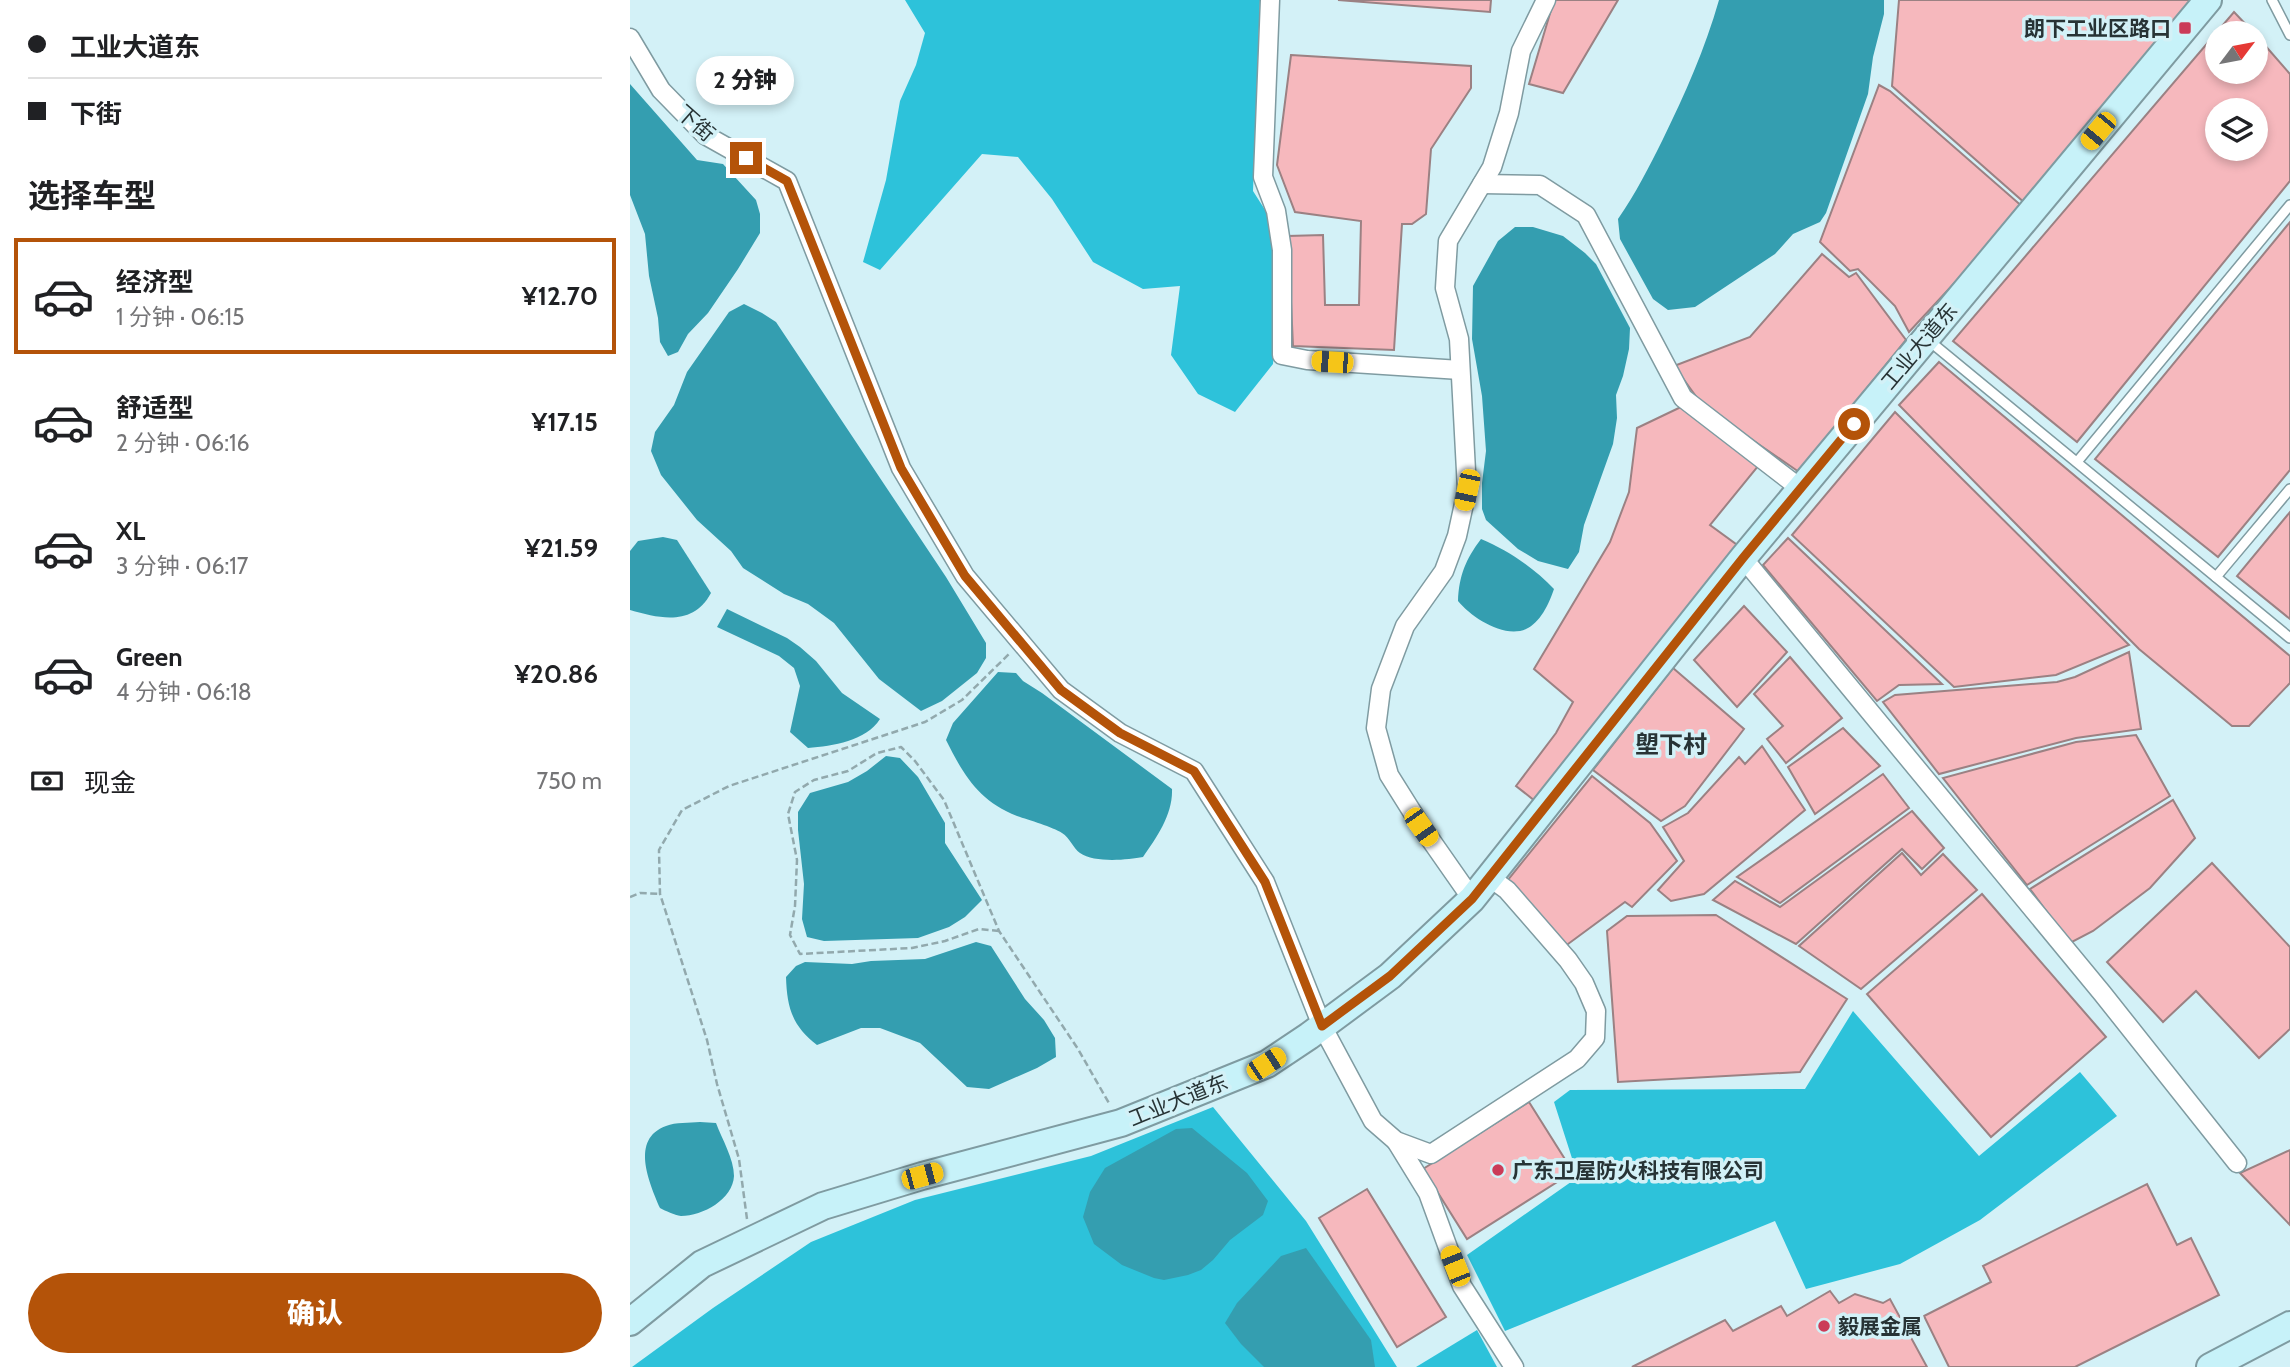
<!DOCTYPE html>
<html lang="zh">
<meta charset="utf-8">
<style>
:root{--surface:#fff;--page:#f6f6f6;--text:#202124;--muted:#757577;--line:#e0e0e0;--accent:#b45309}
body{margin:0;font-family:Cabin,"Noto Sans SC",sans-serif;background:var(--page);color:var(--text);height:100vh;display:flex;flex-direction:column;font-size:26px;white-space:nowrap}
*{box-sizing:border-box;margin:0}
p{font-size:23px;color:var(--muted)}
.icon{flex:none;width:38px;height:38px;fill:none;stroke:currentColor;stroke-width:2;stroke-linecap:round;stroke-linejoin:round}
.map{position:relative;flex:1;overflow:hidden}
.panel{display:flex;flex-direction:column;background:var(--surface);width:630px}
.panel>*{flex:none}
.hud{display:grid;align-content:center;height:154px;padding:0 28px;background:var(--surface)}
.needle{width:46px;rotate:58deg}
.tools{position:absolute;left:1575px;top:21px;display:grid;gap:14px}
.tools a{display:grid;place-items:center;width:63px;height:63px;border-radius:50%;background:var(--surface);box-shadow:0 4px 10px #0003;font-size:35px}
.end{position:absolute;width:32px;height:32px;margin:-16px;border:9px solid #b45309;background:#fff;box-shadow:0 0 0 4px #fff}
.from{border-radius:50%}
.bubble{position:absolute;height:49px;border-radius:24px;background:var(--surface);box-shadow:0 4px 10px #0003;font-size:23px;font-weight:800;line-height:49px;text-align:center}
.car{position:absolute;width:21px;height:42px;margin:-21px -10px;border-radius:9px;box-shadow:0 0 5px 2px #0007;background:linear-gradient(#f5c518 24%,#345 0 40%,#f5c518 0 76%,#345 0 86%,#f5c518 0)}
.hud b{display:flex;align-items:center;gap:24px;height:66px;font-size:26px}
.hud b+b{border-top:2px solid var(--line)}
.hud i{width:18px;height:18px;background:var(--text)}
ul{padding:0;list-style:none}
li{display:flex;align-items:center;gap:21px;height:116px;margin:0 14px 10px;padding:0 14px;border:4px solid transparent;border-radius:0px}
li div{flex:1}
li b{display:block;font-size:26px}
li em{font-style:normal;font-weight:800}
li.active{border-color:var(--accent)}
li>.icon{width:63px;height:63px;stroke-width:1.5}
h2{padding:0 28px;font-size:32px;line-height:84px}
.pay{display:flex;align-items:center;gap:18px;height:77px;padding:0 28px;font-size:26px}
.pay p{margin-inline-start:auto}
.primary-button{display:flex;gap:14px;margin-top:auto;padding:14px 28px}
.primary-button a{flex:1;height:80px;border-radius:42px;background:var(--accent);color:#fff;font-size:28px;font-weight:800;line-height:80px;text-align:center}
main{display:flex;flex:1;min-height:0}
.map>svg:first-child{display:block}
.forest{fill:#2dc2da}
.water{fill:#349eb0}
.building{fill:#f6b8bd;stroke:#9b8183;stroke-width:2;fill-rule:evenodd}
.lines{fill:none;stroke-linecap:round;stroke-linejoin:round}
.lane-casing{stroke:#7f9ba1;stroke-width:12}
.street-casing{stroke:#7f9ba1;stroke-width:21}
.secondary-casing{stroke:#7f9ba1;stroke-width:30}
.path{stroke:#92a9ad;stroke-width:2.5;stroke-dasharray:7 3.5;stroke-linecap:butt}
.lane{stroke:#fff;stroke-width:9}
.street{stroke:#fff;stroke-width:18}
.secondary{stroke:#c7f2f9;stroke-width:26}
.route{stroke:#b45309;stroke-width:9}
.poi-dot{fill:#cb3b58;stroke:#d3f1f7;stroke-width:2.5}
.labels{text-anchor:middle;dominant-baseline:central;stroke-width:7;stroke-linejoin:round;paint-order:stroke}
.poi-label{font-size:21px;font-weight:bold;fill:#273335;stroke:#d3f1f7;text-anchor:start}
.street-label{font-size:21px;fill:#273335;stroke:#d3f1f7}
.quarter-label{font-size:24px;font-weight:bold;fill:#273335;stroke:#d3f1f7}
</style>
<main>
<section class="panel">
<div class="hud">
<b><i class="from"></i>工业大道东</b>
<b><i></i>下街</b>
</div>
<h2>选择车型</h2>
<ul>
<li class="active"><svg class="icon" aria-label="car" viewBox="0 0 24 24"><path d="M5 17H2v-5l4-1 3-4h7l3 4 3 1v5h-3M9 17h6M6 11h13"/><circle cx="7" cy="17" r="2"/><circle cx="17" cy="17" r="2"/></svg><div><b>经济型</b><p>1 分钟 · 06:15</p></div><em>¥12.70</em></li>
<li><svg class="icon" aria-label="car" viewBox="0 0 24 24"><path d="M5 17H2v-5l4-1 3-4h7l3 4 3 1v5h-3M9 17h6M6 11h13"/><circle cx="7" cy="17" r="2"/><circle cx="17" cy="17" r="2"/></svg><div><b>舒适型</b><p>2 分钟 · 06:16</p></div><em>¥17.15</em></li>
<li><svg class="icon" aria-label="car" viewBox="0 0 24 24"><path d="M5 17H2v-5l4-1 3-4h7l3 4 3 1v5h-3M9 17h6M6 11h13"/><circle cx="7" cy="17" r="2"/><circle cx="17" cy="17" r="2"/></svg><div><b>XL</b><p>3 分钟 · 06:17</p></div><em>¥21.59</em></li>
<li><svg class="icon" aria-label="car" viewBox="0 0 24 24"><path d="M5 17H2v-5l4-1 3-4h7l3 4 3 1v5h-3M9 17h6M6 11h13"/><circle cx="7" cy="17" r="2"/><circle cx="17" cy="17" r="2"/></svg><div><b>Green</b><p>4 分钟 · 06:18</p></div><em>¥20.86</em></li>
</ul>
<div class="pay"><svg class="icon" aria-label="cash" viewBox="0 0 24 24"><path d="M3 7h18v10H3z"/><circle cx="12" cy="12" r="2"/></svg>现金<p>750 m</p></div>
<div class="primary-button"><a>确认</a></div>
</section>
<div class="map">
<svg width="1660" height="1367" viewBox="0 0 1660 1367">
<rect width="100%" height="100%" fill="#d3f1f7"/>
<g class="forest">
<polygon points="275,0 630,0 623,191 637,213 649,264 643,364 605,412 568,394 541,355 550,286 513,289 463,262 422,199 388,157 352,154 250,270 233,262 256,180 270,101 286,65 295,33"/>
<polygon points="1223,1011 1349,1156 1450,1072 1487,1116 1350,1220 1270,1264 1176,1289 1145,1221 875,1331 837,1255 948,1177 924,1102 940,1090 1175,1089"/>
<polygon points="583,1107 676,1221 767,1367 2,1367 83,1308 181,1242 285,1200 461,1156"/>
<polygon points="847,1330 867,1367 786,1367"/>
</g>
<g class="water">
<path d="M 1089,0 L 1254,0 L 1254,14 L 1243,57 L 1238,94 L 1196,213 L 1190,222 L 1163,234 L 1145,254 L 1065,307 L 1038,310 L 1023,299 L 990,239 L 988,219 C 1006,193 1019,167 1033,139 C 1055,94 1075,49 1089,0 Z"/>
<polygon points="0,84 67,160 93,164 126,200 130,214 130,233 108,269 78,313 58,334 48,352 38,356 30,342 28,318 19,276 15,234 0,195"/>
<polygon points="885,227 903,227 933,236 955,253 966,264 1000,328 999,349 993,376 986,395 987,418 983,444 954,525 949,552 938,569 908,561 888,549 856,520 852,509 852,483 856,451 852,396 842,339 843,286 868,241"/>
<polygon points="114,304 132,313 146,322 316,577 356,643 356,658 347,673 312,701 291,711 249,679 204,623 178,604 154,594 113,568 101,551 67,520 31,475 21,451 25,432 44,405 57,372 99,312"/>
<path d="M 33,537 L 47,540 L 81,593 C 63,626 31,619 0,610 L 0,551 L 8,541 Z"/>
<path d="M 851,539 C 878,550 905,569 924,589 C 919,604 910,623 896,629 C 874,639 841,617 828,601 C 829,575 836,559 851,539 Z"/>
<path d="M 97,609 L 157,638 L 170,647 L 186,661 L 212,693 L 250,719 C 236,741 203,746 178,748 L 160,732 L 170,686 L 164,668 L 149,656 L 87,627 Z"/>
<path d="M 368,672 L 386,673 L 393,681 L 412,693 L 542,789 C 543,814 527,837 513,857 C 497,860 464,863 450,853 C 443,848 440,838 432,833 C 423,827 399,820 387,816 C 349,801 334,776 316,740 L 323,723 Z"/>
<polygon points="256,756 270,758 288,777 315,823 315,843 352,900 335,917 319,927 288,938 194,941 177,937 172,919 174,884 168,830 168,812 180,793 218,782 237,771"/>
<path d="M 346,942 L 361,946 L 395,999 L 414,1020 L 425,1038 L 426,1057 L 407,1068 L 359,1089 L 337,1087 L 290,1043 L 250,1028 L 231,1028 L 187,1045 C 162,1026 157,1007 156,977 L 166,966 L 175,962 L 222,964 L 241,961 L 295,959 Z"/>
<path d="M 70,1122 L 86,1123 C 92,1139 104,1159 104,1176 C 103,1199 73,1216 51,1216 C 44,1215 36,1211 30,1208 C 19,1182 0,1139 36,1126 C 46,1122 59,1123 70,1122 Z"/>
<polygon points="562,1128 617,1173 638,1201 633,1215 600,1240 583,1260 571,1270 558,1275 534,1280 524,1278 492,1265 464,1244 453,1217 460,1192 475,1168 546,1129"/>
<polygon points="676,1248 741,1340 745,1367 634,1367 611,1344 595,1323 607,1303 651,1256"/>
</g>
<g class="building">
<polygon points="708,0 861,0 860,12"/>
<polygon points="924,0 988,0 933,93 899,84"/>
<polygon points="1269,0 1562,0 1396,204 1262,86"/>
<path d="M 1604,12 L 1624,33 L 1587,33 L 1587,72 L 1626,72 L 1626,35 L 1660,74 L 1660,181 L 1447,442 L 1323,341 ZM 1587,110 L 1626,110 L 1626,149 L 1587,149 Z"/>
<polygon points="661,55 841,66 841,88 801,149 796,214 782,224 772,224 764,350 663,346 658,236 693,235 695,305 729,305 731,221 665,212 647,165"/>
<polygon points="1249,85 1260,91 1394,208 1279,332 1265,306 1228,269 1220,271 1190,242"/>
<polygon points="1660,222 1660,470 1588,557 1465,459"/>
<polygon points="1192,254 1219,277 1226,273 1276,340 1169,472 1073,406 1044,366 1120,337"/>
<polygon points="1309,362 1660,656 1660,683 1619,726 1602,726 1509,649 1269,405"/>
<polygon points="1053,406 1129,465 1080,525 1110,547 905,801 886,786 926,733 943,702 904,669 980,542 999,492 1007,428"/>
<polygon points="1265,412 1499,645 1426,675 1324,687 1162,535"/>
<polygon points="1660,512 1660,619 1607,576"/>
<polygon points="1158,538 1312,684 1269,685 1247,701 1133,565"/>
<polygon points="1114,606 1157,652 1107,707 1064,660"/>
<polygon points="1499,652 1511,729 1446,738 1309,774 1253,702 1265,695 1427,682 1445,677"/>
<polygon points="1160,657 1212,718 1156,763 1137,739 1153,726 1124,694"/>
<polygon points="1043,668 1114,729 1055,806 1031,821 963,770"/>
<polygon points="1213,728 1250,766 1185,814 1158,767"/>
<polygon points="1506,735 1540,796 1397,885 1313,778 1446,742"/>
<polygon points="1132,746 1175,810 1074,894 1041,901 1028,890 1054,861 1033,827 1058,813 1109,757 1115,764"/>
<polygon points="1253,774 1279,808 1150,903 1107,877"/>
<polygon points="962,776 1020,823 1047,861 1002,907 995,902 934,947 877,881"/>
<polygon points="1543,800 1565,838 1520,888 1463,931 1440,943 1400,889"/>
<polygon points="1282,811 1314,848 1292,869 1272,849 1166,944 1083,900 1105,881 1150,907"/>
<polygon points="1272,853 1291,875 1313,854 1347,890 1231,989 1169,946"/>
<polygon points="1582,863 1660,947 1660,1029 1629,1058 1566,991 1533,1022 1477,962"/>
<polygon points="1352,894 1476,1037 1361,1137 1237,994"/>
<polygon points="1086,915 1217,999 1170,1072 988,1082 977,931 997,916"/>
<polygon points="899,1102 943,1172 837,1239 793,1169"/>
<polygon points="1660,1150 1660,1225 1610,1173"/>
<polygon points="1517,1184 1547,1245 1561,1238 1589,1295 1445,1367 1319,1367 1294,1316 1361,1282 1353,1266"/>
<polygon points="737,1189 816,1317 767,1347 689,1218"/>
<polygon points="1200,1291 1209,1303 1225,1294 1253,1303 1260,1299 1297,1367 1002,1367 1095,1320 1103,1331 1151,1306 1157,1316"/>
</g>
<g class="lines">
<defs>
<g id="lane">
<polyline points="1642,0 1660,35"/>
<polyline points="1297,339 1660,638"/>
<polyline points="1447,462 1660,205"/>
<polyline points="1586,577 1660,489"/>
</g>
<g id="street">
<polyline points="640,0 633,177 646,211 652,250 652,355 677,360 830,370"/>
<polyline points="0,38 31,90 75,135 157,181 271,468 335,576 431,690 490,733 564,771 635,882 692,1026 743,1121 766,1141 801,1154 947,1059 965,1038 966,1011 954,983 938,960 877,890 859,877"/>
<polyline points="852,184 910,185 956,215 1053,398 1171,489"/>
<polyline points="1113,558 1472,993 1607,1163"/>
<polyline points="842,899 791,826 759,775 746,728 751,689 775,626 814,571 827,536 837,490 829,339 815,288 818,241 862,167 879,113 891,51 916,0"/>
<polyline points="766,1141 798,1193 832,1286 884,1367"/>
</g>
<g id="secondary">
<polyline points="0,1322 72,1264 193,1206 292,1176 491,1123 637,1064 679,1036 760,976 842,899 1113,558 1578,0"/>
<polyline points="1580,1367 1660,1325"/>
</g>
</defs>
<use href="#lane" class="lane-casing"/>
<use href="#street" class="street-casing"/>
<use href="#secondary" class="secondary-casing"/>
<g class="path">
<polyline points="0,897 10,893 30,894"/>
<polyline points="369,931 349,929 315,941 282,948 170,954 160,935 165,906 167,860 158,814 165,792 184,780 218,771 247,753 271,747 285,761 314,800 369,931 448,1049 480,1105"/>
<polyline points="117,1219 109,1159 87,1084 77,1040 30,894 29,850 52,810 99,786 295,722 332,700 379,654"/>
</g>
<use href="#lane" class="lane"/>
<use href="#street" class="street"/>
<use href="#secondary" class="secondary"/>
</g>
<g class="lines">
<polyline class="route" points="116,158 157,181 271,468 335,576 431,690 490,733 564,771 635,882 692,1026 760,976 842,899 1113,558 1224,424"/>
</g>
<g class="poi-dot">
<rect x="1548" y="21" width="14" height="14" rx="3.5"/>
<circle cx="868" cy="1170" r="7"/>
<circle cx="1194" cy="1326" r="7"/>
</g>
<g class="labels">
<g class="poi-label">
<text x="1541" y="28" text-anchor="end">朗下工业区路口</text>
<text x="882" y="1170">广东卫屋防火科技有限公司</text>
<text x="1208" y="1326">毅展金属</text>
</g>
<g class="street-label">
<text transform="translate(66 123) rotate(41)">下街</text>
<text transform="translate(1289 346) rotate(-50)">工业大道东</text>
<text transform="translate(548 1100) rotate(-22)">工业大道东</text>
</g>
<g class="quarter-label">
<text x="1041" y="744">塱下村</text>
</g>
</g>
</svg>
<div class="tools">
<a><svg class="needle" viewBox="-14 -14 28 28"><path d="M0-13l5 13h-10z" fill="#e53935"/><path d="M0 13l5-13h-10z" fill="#757577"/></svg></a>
<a><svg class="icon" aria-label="layers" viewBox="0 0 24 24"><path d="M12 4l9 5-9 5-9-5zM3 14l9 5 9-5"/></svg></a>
</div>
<i class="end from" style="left:1224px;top:424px"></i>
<i class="end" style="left:116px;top:158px"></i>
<div class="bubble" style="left:66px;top:56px;width:98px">2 分钟</div>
<i class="car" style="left:1468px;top:131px;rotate:220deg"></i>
<i class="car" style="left:702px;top:362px;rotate:274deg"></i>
<i class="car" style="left:837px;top:490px;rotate:192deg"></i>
<i class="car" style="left:791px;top:827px;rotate:145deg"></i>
<i class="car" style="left:636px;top:1064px;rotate:57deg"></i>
<i class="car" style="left:292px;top:1176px;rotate:75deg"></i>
<i class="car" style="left:825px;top:1266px;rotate:338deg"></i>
</div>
</main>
